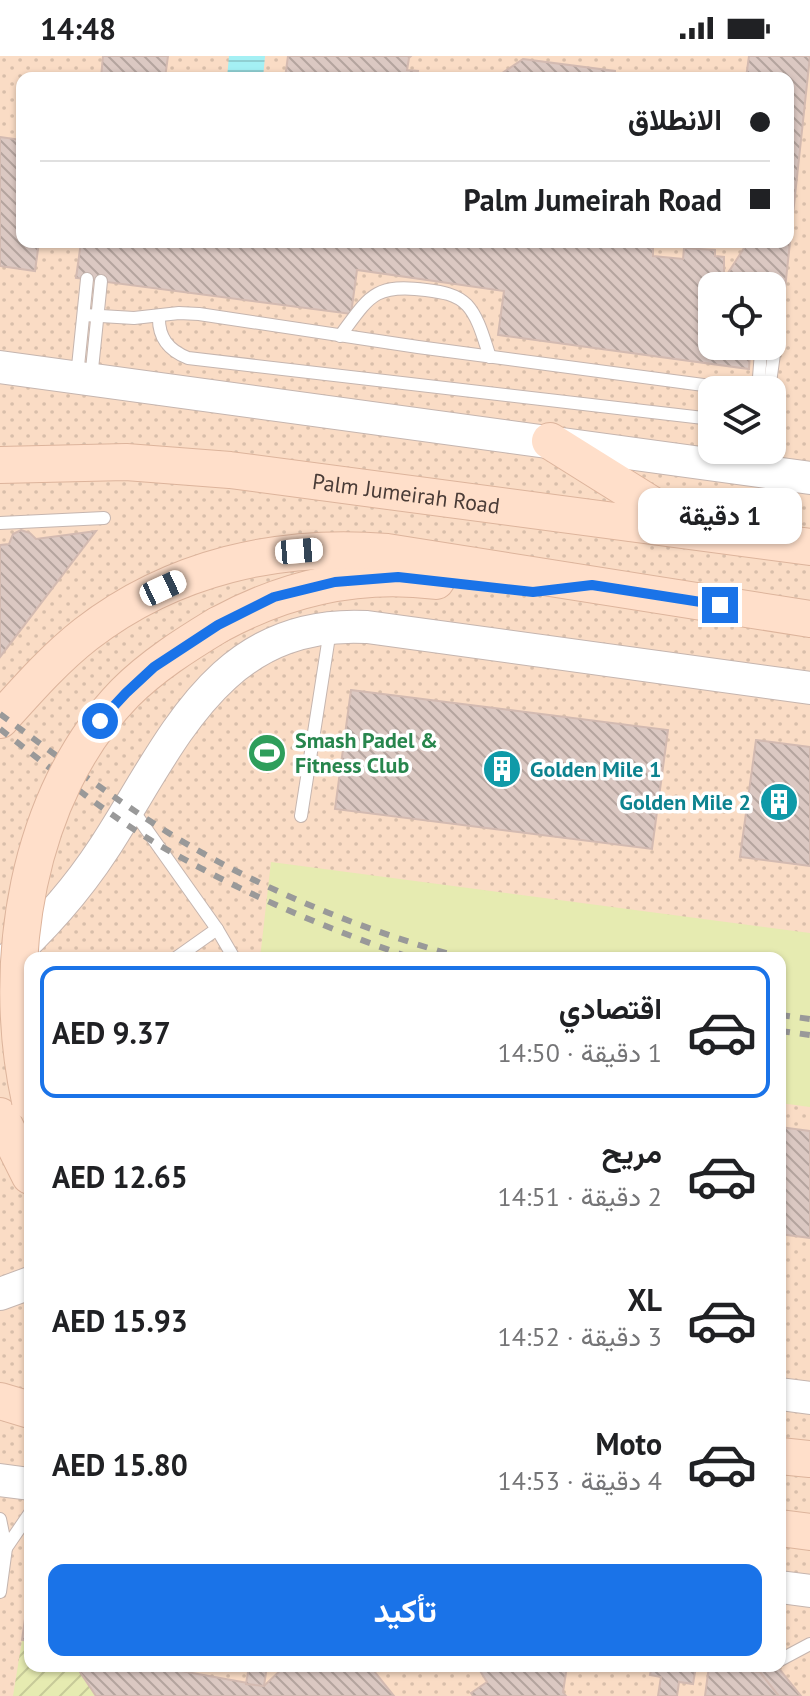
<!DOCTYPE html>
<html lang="ar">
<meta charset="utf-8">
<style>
:root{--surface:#fff;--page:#f6f6f6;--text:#202124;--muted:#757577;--line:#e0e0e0;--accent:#1a73e8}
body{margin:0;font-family:"PT Sans",Vazirmatn,sans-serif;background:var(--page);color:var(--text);direction:rtl;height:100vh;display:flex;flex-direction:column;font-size:30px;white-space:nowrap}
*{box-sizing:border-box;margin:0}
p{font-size:26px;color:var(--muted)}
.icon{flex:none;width:44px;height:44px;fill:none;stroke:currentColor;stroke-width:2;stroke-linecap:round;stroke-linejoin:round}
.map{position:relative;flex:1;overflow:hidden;direction:ltr}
.details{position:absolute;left:24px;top:896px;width:762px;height:720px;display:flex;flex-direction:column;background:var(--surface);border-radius:16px;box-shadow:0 2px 6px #0004;direction:rtl}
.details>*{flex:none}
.banner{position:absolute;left:16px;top:16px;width:778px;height:176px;border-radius:16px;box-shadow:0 2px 6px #0004;direction:rtl;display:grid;align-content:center;height:176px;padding:0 24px;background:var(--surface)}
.fabs{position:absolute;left:698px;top:216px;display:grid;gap:16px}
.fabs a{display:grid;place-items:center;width:88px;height:88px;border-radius:16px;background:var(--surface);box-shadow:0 2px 6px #0004;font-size:40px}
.end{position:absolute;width:36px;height:36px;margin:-18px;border:10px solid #1a73e8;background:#fff;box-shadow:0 0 0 4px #fff}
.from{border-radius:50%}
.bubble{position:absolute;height:56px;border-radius:16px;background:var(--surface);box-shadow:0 2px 6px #0004;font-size:26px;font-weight:700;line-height:56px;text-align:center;direction:rtl}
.car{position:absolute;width:24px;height:48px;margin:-24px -12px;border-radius:10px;box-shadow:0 0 6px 2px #0007;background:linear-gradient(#fff 24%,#345 0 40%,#fff 0 76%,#345 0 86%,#fff 0)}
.banner b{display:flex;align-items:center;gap:28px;height:76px;font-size:30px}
.banner b+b{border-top:2px solid var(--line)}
.banner i{width:20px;height:20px;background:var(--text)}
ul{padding:14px 0 0;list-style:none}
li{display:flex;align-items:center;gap:24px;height:132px;margin:0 16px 12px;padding:0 8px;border:4px solid transparent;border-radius:16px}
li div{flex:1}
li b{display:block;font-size:30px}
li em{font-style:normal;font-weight:700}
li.active{border-color:var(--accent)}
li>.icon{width:72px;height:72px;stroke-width:1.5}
.cta{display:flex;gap:16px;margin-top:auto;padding:16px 24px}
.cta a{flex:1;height:92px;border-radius:16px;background:var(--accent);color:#fff;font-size:32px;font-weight:700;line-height:92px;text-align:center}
.status{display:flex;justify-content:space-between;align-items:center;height:56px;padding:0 40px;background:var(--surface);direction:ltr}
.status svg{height:22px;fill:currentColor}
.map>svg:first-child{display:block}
.sand{fill:url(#sand-dots);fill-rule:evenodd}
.park{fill:#e6ebb1}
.garden{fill:url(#garden-furrows)}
.water{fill:url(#water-rules)}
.building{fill:url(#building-back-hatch);stroke:#d3bab1;stroke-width:2;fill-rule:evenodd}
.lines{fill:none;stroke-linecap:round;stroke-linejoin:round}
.service-casing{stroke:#c5b5af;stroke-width:14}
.tertiary-casing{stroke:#c5b5af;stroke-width:34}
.secondary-casing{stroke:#ddb49c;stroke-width:38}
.service{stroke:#fff;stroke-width:12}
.tertiary{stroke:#fff;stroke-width:32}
.secondary{stroke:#ffdfca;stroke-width:36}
.rail{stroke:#999;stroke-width:6;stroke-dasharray:10 10;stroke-linecap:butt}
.secondary-bridge-casing{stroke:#ddb49c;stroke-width:38;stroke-linecap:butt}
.secondary-bridge{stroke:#ffdfca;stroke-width:36}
.route{stroke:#1a73e8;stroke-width:10}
.labels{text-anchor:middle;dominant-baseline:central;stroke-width:7;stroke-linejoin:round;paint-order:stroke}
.street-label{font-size:22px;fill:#4a3c37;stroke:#fff}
.leisure-label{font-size:22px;font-weight:bold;fill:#27864d;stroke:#fff;text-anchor:start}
.culture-label{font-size:22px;font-weight:bold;fill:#0d838f;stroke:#fff;text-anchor:start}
</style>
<div class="status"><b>14:48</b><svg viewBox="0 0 49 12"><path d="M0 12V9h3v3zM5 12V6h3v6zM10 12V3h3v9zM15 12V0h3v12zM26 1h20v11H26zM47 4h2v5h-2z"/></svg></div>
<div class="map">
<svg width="810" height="1640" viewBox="0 0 810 1640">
<defs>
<pattern id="sand-dots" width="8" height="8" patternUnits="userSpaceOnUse" patternTransform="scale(2)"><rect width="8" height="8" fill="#fadcc5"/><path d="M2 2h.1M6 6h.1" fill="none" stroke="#d8beaa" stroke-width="1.8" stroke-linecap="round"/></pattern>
<pattern id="garden-furrows" width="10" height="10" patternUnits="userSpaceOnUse" patternTransform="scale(2)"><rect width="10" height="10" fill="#e6ebb1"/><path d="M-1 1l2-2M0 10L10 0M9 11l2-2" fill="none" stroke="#c7ca99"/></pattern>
<pattern id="water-rules" width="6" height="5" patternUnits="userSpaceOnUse" patternTransform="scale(2)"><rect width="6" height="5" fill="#a4f0f4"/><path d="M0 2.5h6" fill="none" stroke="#8fcfd2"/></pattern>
<pattern id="building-back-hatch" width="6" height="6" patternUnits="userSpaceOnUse" patternTransform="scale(2)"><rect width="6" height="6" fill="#dbc8c2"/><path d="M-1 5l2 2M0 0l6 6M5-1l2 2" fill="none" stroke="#b4a49e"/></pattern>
</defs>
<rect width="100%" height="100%" fill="#f5eeea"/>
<path class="sand" d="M 0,0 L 810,0 L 810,1640 L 0,1640 ZM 22,22 L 788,22 L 788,186 L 22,186 ZM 712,230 L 772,230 L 772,290 L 712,290 ZM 712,334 L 772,334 L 772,394 L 712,394 ZM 30,902 L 780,902 L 780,1610 L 30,1610 Z"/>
<polygon class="park" points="271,806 810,877 810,1051 780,1047 780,902 260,902"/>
<polygon class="garden" points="22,1584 30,1585 30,1610 76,1610 96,1640 13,1640"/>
<polygon class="water" points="229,0 265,0 263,22 227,22"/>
<g class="building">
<polygon points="103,0 168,0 165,22 101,22"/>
<polygon points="288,0 411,0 409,2 407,14 418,15 417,22 285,22"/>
<path d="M 749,0 L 810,0 L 778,298 L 750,295 L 749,313 L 498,279 L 504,235 L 357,214 L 351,258 L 76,222 L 81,186 L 615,186 L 653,192 L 653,200 L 683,203 L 684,192 L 715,194 L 715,200 L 724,201 L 724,223 L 748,186 L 788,186 L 788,22 L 746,22 ZM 712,230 L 772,230 L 772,290 L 712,290 Z"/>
<polygon points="523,3 615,15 615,22 495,22"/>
<polygon points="0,81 22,84 22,186 39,186 35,215 0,210"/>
<polygon points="21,474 30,477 36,483 96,475 0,601 0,489 9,488 13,478"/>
<polygon points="351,634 668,674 652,793 335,753"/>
<polygon points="756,684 810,691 810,810 740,801"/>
<polygon points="780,1071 810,1075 810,1182 780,1178"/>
<polygon points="26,1556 30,1557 30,1585 22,1584"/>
<polygon points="76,1610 172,1610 176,1614 264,1630 285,1610 370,1610 394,1640 96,1640"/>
<polygon points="249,1610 267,1610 264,1630 246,1628"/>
<polygon points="567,1610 563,1636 566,1640 473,1640 471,1637 487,1626 477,1610"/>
<polygon points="652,1610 696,1610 693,1628 679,1626 677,1640 658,1640 661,1621 650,1619"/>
<polygon points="709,1610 760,1616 779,1640 705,1640"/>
<polygon points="771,1610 777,1610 801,1640 779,1640 760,1616"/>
</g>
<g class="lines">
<defs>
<g id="service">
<polyline points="84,259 134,262 179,257 199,258 418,291 741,334"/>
<path d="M 159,260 C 158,281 168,294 188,302 L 712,363"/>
<path d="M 340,280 C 369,241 374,227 426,234 C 442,236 456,238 467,249 C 479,262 484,284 490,301"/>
<polyline points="77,320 87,223"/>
<polyline points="91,323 101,225"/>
<polyline points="758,334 761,296"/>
<polyline points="769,334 774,298"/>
<polyline points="0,467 104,462"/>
<polyline points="132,753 217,873 234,902"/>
<polyline points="301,760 330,574"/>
<polyline points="176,902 217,873"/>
<polyline points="0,1463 6,1492 0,1536"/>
<polyline points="6,1492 30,1457"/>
<polyline points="780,1604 810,1588"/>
</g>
<g id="tertiary">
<polyline points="0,311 810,422"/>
<path d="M 0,911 C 38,877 76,835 104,792 C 173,686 218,563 367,571 L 810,632"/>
<polyline points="0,1238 30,1227"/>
<polyline points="780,1338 810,1342"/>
<polyline points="0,1424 30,1428"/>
<polyline points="780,1531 810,1535"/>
</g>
<g id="secondary">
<polyline points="550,385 686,470"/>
<path id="s1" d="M 0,409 L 126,406 L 230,414 L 810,491"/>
<path d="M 218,569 C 286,532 358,515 436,525"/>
<path d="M 0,664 C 27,634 54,603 86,578 C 173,511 279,487 387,496 L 810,563"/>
<polyline points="0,1060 30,1120"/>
<polyline points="0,1345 30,1354"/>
<polyline points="780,1400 810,1403"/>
<polyline points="780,1472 810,1476"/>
</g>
</defs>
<use href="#service" class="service-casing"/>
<use href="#tertiary" class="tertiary-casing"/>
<use href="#secondary" class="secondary-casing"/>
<use href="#service" class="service"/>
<use href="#tertiary" class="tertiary"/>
<use href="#secondary" class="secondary"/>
<g class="rail">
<path d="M 0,658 C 57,700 114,743 175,781 C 264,835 363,874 463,902"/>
<path d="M 0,673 C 56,716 111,763 173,797 C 249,840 330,874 412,902"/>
<polyline points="780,959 810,963"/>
<polyline points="780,975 810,979"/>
</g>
<defs>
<path id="secondary-bridge" d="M 30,1045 C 0,909 26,739 125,637 C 152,610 185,589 218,569"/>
</defs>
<use href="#secondary-bridge" class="secondary-bridge-casing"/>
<use href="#secondary-bridge" class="secondary-bridge"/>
</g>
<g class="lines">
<polyline class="route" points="100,665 126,637 154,611 218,569 274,541 335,526 398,521 533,536 592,529 720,549"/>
</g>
<defs>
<symbol id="stadium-disc" viewBox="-11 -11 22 22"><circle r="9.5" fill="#2e9e5b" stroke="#fff"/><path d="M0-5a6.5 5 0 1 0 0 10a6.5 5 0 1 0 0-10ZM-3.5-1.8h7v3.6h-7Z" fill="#fff"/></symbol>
<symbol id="building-disc" viewBox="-11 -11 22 22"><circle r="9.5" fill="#0f9aa8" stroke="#fff"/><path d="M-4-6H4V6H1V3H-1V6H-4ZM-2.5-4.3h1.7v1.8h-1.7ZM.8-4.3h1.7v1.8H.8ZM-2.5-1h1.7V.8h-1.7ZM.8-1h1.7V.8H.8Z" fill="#fff"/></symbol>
</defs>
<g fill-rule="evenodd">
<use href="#stadium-disc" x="245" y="675" width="44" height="44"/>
<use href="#building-disc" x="480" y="691" width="44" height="44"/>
<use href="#building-disc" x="757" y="724" width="44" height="44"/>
</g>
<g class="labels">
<g class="street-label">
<text stroke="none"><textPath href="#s1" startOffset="408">Palm Jumeirah Road</textPath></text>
</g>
<g class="leisure-label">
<text x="295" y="684">Smash Padel &amp;<tspan x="295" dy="25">Fitness Club</tspan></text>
</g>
<g class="culture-label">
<text x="530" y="713">Golden Mile 1</text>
<text x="751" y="746" text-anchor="end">Golden Mile 2</text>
</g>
</g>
</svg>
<div class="fabs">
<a><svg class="icon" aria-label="locate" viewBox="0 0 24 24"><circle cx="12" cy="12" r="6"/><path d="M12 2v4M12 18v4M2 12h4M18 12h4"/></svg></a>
<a><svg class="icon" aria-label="layers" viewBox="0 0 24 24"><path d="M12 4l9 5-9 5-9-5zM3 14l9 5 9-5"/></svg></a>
</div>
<i class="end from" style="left:100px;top:665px"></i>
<i class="end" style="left:720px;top:549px"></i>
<div class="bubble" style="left:638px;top:432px;width:164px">1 دقيقة</div>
<i class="car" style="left:299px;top:495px;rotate:85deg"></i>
<i class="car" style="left:163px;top:532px;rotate:65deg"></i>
<div class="banner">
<b><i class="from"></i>الانطلاق</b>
<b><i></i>Palm Jumeirah Road</b>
</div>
<section class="details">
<ul>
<li class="active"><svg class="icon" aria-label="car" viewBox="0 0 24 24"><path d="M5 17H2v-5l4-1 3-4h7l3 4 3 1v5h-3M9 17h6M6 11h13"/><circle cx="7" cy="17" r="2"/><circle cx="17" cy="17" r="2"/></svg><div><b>اقتصادي</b><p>1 دقيقة · 14:50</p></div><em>AED 9.37</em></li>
<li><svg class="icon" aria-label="car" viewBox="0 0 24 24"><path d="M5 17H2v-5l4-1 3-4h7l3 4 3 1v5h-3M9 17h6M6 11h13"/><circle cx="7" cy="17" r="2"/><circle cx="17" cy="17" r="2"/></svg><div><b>مريح</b><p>2 دقيقة · 14:51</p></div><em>AED 12.65</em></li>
<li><svg class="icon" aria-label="car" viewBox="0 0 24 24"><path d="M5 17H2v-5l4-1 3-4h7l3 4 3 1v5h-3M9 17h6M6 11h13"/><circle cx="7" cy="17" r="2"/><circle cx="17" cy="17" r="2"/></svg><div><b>XL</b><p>3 دقيقة · 14:52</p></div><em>AED 15.93</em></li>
<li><svg class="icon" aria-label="car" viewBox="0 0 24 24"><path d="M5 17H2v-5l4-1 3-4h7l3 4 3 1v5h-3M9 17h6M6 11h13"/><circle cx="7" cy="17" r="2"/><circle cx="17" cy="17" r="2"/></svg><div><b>Moto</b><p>4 دقيقة · 14:53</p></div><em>AED 15.80</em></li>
</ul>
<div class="cta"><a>تأكيد</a></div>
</section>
</div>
